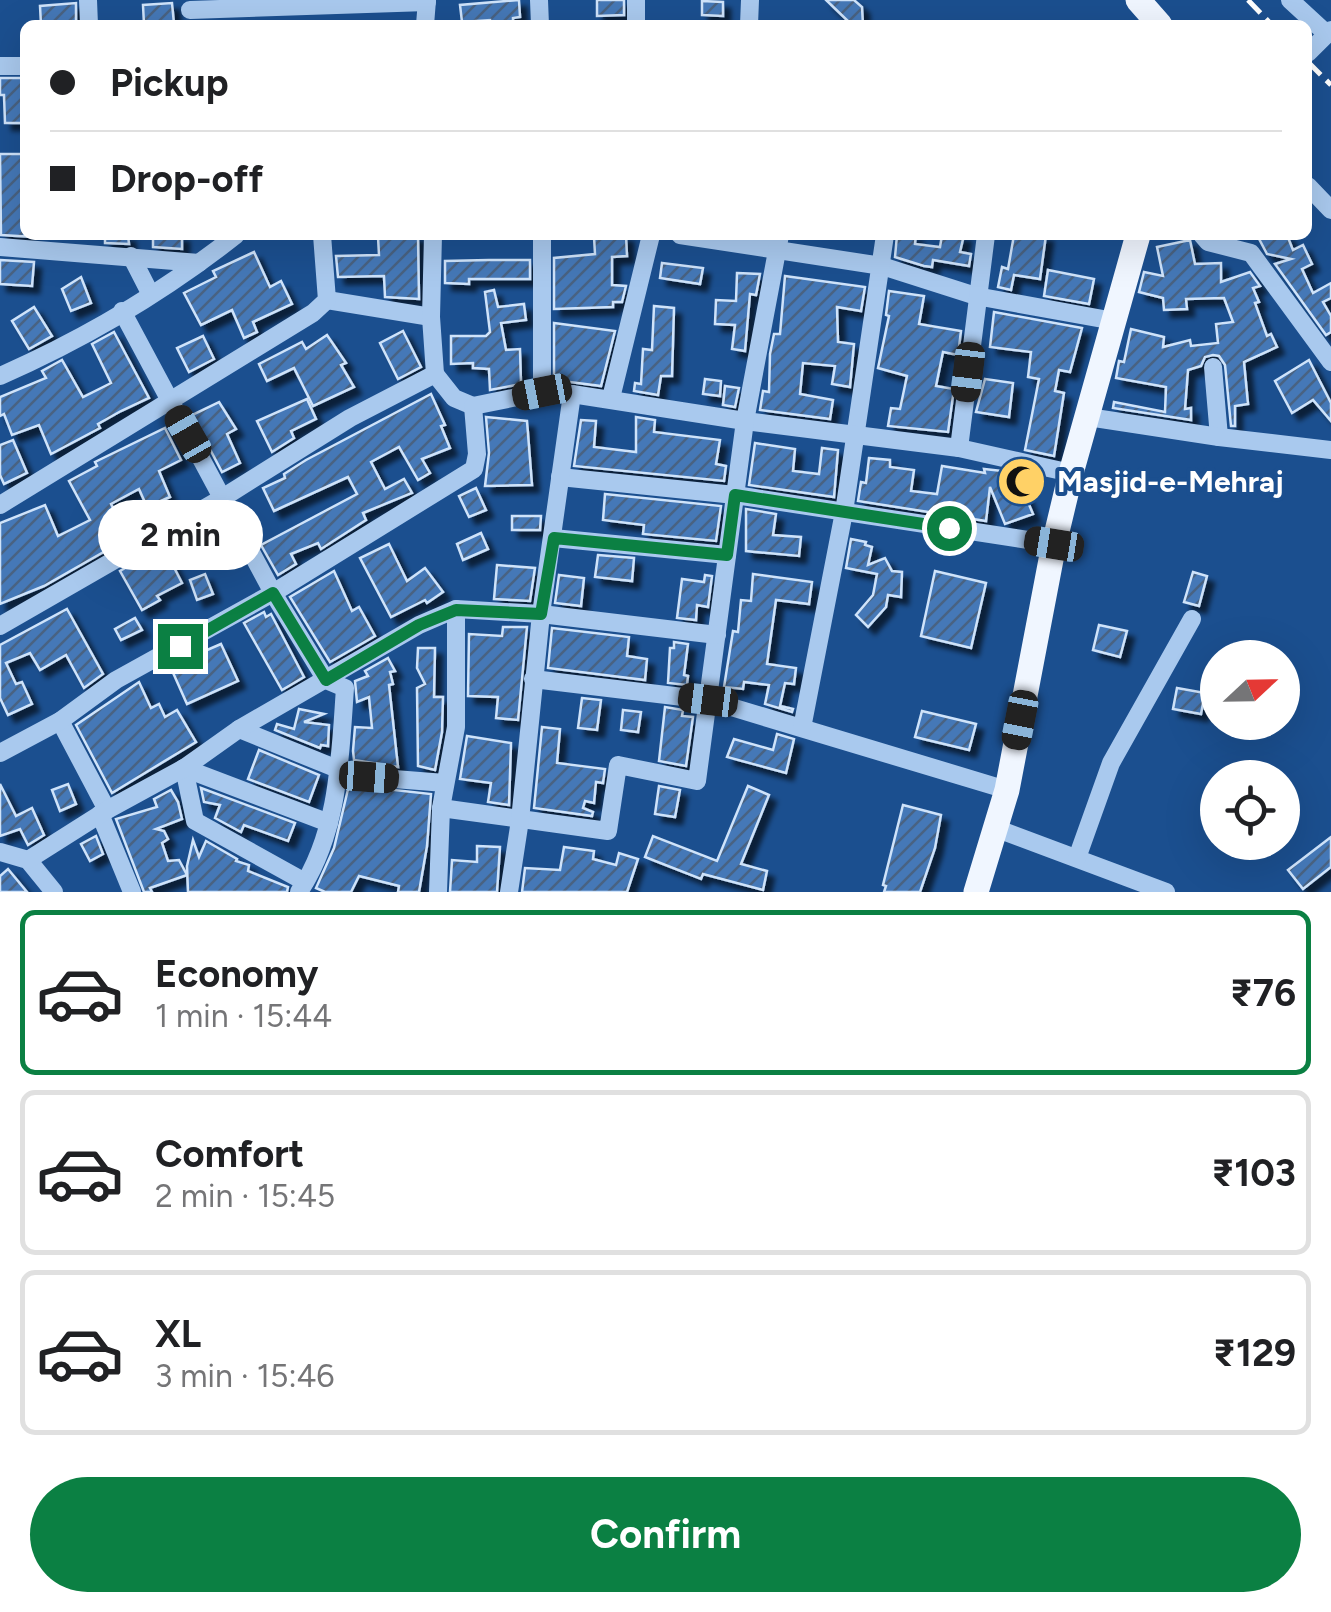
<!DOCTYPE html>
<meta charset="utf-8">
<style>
:root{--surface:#fff;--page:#f2f2f2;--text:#202124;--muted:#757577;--line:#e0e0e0;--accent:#0b8043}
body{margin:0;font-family:Figtree,sans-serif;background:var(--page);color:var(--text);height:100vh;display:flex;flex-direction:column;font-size:38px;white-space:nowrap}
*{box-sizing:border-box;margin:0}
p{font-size:32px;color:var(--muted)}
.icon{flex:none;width:55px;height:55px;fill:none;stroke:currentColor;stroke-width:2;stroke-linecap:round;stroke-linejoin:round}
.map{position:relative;height:892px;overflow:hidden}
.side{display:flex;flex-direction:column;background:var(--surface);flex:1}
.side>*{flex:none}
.top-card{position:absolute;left:20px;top:20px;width:1292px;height:220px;border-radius:15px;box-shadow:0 10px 40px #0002;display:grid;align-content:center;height:220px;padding:0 30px;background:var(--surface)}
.needle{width:65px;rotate:68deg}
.tools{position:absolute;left:1200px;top:640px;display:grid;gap:20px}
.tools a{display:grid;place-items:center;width:100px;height:100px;border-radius:50%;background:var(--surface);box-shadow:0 10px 40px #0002;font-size:50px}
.end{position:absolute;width:45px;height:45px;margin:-22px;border:12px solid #0b8043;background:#fff;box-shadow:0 0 0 5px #fff}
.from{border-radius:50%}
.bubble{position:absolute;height:70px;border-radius:35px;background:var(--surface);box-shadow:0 10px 40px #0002;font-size:32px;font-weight:700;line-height:70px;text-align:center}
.car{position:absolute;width:30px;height:60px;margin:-30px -15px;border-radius:12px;box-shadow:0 0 8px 2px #0007;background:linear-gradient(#222 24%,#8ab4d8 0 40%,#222 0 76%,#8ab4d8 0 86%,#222 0)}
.top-card b{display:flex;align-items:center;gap:35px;height:95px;font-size:38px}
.top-card b+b{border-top:2px solid var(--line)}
.top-card i{width:25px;height:25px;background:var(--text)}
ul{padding:18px 0 0;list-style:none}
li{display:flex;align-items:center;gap:30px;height:165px;margin:0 20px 15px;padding:0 10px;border:5px solid var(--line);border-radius:15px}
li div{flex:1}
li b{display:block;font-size:38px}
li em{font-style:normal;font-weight:700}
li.selected{border-color:var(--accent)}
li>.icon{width:90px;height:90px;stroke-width:1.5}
.cta{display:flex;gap:20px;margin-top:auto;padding:20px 30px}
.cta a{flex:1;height:115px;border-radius:60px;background:var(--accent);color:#fff;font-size:40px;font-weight:700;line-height:115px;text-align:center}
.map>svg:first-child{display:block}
.building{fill:url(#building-hatch);stroke:#cfe3fa;stroke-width:2.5;filter:url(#shadow)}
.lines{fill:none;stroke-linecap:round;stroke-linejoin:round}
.minor{stroke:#a9c9ee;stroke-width:18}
.major{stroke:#f0f6ff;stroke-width:25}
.rail{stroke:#fff;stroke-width:5;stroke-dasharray:18 8;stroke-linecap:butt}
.route{stroke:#0b8043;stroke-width:12}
.labels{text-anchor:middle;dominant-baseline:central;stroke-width:8;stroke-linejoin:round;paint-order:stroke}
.poi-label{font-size:30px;font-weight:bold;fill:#fff;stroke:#1b4f8f;text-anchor:start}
</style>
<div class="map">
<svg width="1331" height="892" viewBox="0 0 1331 892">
<defs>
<pattern id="building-hatch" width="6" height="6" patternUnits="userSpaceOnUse" patternTransform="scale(2.5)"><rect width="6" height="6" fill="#4478b7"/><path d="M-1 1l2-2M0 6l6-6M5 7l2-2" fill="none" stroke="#486282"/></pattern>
<filter id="shadow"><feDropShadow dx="7" dy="7" stdDeviation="2.5" flood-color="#0009"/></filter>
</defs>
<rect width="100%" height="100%" fill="#1b4f8f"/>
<g class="building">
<polygon points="519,0 520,17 513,18 513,25 490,25 490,20 462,22 460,5"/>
<polygon points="597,0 624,0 624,15 597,16"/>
<polygon points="826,0 854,0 862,7 863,25 852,25"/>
<polygon points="702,1 723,2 723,16 702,15"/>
<polygon points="76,3 76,25 41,25 40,6"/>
<polygon points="172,3 174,24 144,25 143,5"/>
<polygon points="0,78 25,78 25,123 5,123 4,95 0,95"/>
<polygon points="0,154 25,154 25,235 35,237 1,235"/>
<polygon points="105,235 128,235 129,244 105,243"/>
<polygon points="153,235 182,235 182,249 153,247"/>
<polygon points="418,235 419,299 385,297 384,276 338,277 336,256 379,255 378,237"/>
<polygon points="626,235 627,256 612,257 612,285 626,286 622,302 613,302 613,307 554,309 554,258 595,254 594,237"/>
<polygon points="897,235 916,235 915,244 940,247 942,235 964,235 960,252 971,254 969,266 933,260 932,267 924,266 895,257"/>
<polygon points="1014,235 1046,235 1040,279 1014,275 1011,290 998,287 1002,267 1008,269"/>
<polygon points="1257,235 1287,235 1293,250 1303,245 1312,264 1302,269 1313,293 1331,283 1331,298 1323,302 1331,316 1331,332 1326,335 1275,264 1291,259 1267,254"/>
<polygon points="1190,240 1195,264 1221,263 1221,282 1250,272 1260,286 1253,288 1259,302 1255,303 1267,336 1271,334 1277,347 1244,362 1248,404 1235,406 1235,426 1231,426 1225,365 1219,356 1213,355 1205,357 1201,366 1188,370 1185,409 1191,408 1191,420 1113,408 1114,402 1165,412 1166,387 1116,378 1119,361 1124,362 1131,329 1164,337 1163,347 1190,340 1191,346 1218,343 1216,324 1233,322 1224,298 1186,299 1187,309 1164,310 1163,298 1139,292 1144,272 1163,276 1157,247"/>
<polygon points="254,252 270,287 281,281 292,304 253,322 257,332 244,338 232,310 201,325 184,293 216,277 213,271"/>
<polygon points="0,260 34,262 32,286 0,284"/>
<polygon points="489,260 530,260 530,279 469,279 469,284 445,283 445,261"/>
<polygon points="662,263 703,268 700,284 660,278"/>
<polygon points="1048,270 1094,279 1089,304 1044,296"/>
<polygon points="737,273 760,274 756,295 750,294 745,351 732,349 735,325 715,324 716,300 736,301"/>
<polygon points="785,276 865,287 861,311 837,307 838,342 854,344 850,387 832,384 835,366 803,363 800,394 833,400 830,419 760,410 763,391 769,392 770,354 774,334 780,334"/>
<polygon points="81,277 91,303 71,311 62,289"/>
<polygon points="494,290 498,307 524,304 526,320 501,323 506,350 520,349 521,384 490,390 489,369 473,368 473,363 451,364 451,336 486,336 490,332 485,292"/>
<polygon points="889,291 924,296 919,324 961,331 958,355 943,352 936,386 954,389 948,432 888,426 891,408 900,409 907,376 878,368 889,316 886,315"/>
<polygon points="654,306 674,308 672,376 661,376 658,395 634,391 635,383 641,384 643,349 652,350"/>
<polygon points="34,307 52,336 29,349 12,321"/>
<polygon points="994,312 1082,328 1070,372 1059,370 1055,391 1064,393 1054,456 1025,450 1039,379 1028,377 1031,352 990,347"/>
<polygon points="554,323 615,331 601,386 554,380"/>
<polygon points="403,331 421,367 398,379 380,343"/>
<polygon points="114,332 149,398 121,411 98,424 100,428 51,454 39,425 12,435 4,414 0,416 0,397 46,378 42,371 62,360 83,397 111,383 92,344"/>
<polygon points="327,335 346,363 341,365 354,387 313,406 294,368 267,381 259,364 302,342 306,349"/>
<polygon points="203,336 214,359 189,372 177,348"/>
<polygon points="1309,360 1331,403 1331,421 1313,400 1292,413 1275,381"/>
<polygon points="705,379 721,381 720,396 703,394"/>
<polygon points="985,379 1013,383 1009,417 976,412"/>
<polygon points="725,386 739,388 735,407 723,405"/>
<polygon points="431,394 445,425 441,426 450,448 422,459 430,473 418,480 399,447 371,462 385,489 404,479 412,493 363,513 366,520 321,549 318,543 291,554 296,564 278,575 261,545 357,494 348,477 274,511 263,488 285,478 284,474 306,460"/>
<polygon points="307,399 316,419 291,431 294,438 272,452 257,421"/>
<polygon points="219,402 236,429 227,434 240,463 222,472 192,415"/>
<polygon points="486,417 527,421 532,485 485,486 489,453"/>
<polygon points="636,417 655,420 654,432 720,440 716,464 726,466 724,481 574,466 581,420 596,421 594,447 636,452"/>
<polygon points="165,428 181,460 159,471 170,497 147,507 139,489 111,504 128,538 44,586 0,604 0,523 45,505 58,536 90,520 69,481 97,466 95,462"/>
<polygon points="13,440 27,473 4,484 0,475 0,445"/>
<polygon points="755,443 795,449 793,471 819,474 822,448 838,450 834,497 749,485"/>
<polygon points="869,458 890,460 890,467 914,470 911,491 937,494 942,466 985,473 984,469 1003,471 1002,480 1020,483 1033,514 1005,524 990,487 986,521 858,501 861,482 866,483"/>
<polygon points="476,488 486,510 469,517 459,496"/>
<polygon points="605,494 721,506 716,541 643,534 644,525 603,520"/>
<polygon points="746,509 776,514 773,535 801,537 799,556 746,551"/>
<polygon points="512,516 541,516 540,530 512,530"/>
<polygon points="218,517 227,535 207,546 197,529"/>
<polygon points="481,533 488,549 463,560 457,544"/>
<polygon points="851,539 866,542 865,545 872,547 868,565 885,558 892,571 902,572 901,597 888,595 886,607 868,627 856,615 873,595 877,574 846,568"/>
<polygon points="389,544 407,581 425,568 443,592 427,603 425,600 391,617 360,558"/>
<polygon points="163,546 182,583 157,596 160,600 142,610 120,571"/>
<polygon points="598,555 634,558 632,581 595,577"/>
<polygon points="497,565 535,568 530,601 494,599"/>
<polygon points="334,571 352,611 359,607 375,636 330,662 290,597"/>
<polygon points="935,571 986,583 971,648 921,636"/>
<polygon points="1193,572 1207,576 1199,606 1184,602"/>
<polygon points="205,574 213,594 197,600 190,580"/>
<polygon points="753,574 812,582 809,604 776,600 767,664 796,668 794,684 785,683 780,706 793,709 792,712 765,704 769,685 744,682 743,689 724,687 733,631 738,632 741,600 751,601"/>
<polygon points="559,575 584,578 581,606 555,603"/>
<polygon points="705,575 712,576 708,607 697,605 696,620 677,618 682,579 704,582"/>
<polygon points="67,609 103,674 84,688 66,655 40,670 30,653 6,663 16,684 22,682 32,704 8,715 0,698 0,645"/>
<polygon points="264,612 266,617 271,614 304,677 282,690 244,623"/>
<polygon points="135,618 142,630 121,640 115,629"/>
<polygon points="1099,625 1127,631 1120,657 1093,650"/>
<polygon points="503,627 527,627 518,720 496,718 498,697 468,696 469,634 502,636"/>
<polygon points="552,628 629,637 627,656 647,659 645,680 548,668"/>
<polygon points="674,642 688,644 684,675 688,676 687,685 668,683 670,648 674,648"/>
<polygon points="221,644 238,681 187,704 170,666"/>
<polygon points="418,648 435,648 434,697 443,697 442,732 435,770 418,766 417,688 425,684 417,668"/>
<polygon points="388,658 395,671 390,672 393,684 389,685 398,767 354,760 353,751 355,727 372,728 369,697 357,702 355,681 368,676 365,671"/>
<polygon points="139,682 151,708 159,704 165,717 177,710 196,742 112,793 76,725"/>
<polygon points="1177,688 1205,693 1201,714 1173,709"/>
<polygon points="582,698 601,700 597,730 578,728"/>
<polygon points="665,707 683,710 682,716 693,717 686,766 659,761"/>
<polygon points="299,709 324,714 304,722 329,725 328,746 321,745 320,748 275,730 277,724 294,729"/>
<polygon points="623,710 641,712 638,732 621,730"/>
<polygon points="922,711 976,724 969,750 915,737"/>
<polygon points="542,727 560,729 557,763 605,769 603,783 596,782 594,803 585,801 583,808 593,812 592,816 534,808"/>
<polygon points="777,734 794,739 786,773 727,757 734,739 773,750"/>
<polygon points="467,736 511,743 509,805 488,802 491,783 460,779"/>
<polygon points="259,750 319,775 309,802 248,779"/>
<polygon points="0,784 16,816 32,808 44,835 28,845 20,829 0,836"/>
<polygon points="68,784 76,804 60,811 52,790"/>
<polygon points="349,785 431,794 427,846 419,892 398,892 399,886 359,876 351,892 325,892 316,888 334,848"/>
<polygon points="659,786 680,790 675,817 655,814"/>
<polygon points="748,786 769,795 741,864 767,871 763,890 703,874 701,879 645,857 653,836 717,861"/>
<polygon points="201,788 295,823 288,841 244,825 241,832 215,818 220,805 204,802"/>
<polygon points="171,790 178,802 182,819 156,829 164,831 168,839 162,843 168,861 179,860 187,875 150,888 152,892 144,892 116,819 157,807 154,799"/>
<polygon points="903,805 941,815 935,848 920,892 884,892 886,886 883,885"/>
<polygon points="96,836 103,854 90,861 81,844"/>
<polygon points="1331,837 1331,867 1303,889 1288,870"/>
<polygon points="193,840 199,857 206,841 237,859 236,861 249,865 248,871 288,887 287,892 188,892 187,866"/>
<polygon points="477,846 500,847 497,892 450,892 452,860 477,862"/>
<polygon points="564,847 594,851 593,859 616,865 619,853 638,859 627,892 522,892 525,868 560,870"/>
<polygon points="8,869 27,892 0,892 0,876"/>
</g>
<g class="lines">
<g class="minor">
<polyline points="88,0 89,25"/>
<polyline points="539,0 540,25"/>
<polyline points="1290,0 1327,34"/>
<polyline points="190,10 427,2"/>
<polyline points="425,25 427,0"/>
<polyline points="636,25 636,0"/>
<polyline points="749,25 750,0"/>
<polyline points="1308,53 1331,30"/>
<polyline points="0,66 25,66"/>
<polyline points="1308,186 1331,210"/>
<polyline points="542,235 542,392"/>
<polyline points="680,235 882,266 976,296 1114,321"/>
<polyline points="1202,235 1208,242 1251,253 1331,362"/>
<polyline points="0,247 199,263"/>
<polyline points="131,256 150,293"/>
<polyline points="327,300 431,317"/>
<path d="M 122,311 L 273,593 L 326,680 L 345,688 C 340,758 339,832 299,892"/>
<polyline points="1213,367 1219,437"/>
<polyline points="435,374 454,398 473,406"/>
<path d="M 0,376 C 82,340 165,291 236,235"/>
<polyline points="611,398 651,235"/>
<polyline points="1088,417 1219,437 1331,450"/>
<polyline points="959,448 986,235"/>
<polyline points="560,477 735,495 1054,544"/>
<polyline points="0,505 313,313 327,300 322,235"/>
<polyline points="553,538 727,555"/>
<polyline points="0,626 224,497 350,418 435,374 431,317 433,235"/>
<polyline points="533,679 708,700 1007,790"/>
<polyline points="60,721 107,810"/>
<polyline points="802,728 844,512 885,235"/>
<polyline points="239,729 340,770 369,777 445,783"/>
<polyline points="0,753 60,721 116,680 273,593 474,469 477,454 473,406 542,392 572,394 745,421 959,448 1071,473"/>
<polyline points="184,768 195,821 305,882"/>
<polyline points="184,768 329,823"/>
<polyline points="441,808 608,831 618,765 697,781 745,421 780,235"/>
<polyline points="100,814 132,892"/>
<polyline points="995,828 1166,892"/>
<polyline points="0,852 28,860 54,892"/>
<polyline points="1077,858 1111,763 1192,619"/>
<polyline points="28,860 107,810 184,768 239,729 419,625 456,609 541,614 717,635"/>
<polyline points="438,892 441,808 456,727 456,609"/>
<polyline points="509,892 520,820 541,614 572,394"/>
</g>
<g class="major">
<polyline points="1138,0 1160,25"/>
<polyline points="976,892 1007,790 1054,544 1071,473 1138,235"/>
</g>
<g class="rail">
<polyline points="1248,0 1272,25"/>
<polyline points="1308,62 1331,85"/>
</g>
</g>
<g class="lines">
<polyline class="route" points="180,646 273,593 326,680 419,625 456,610 541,614 554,538 727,555 735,495 949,528"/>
</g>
<defs>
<symbol id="mosque-disc" viewBox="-11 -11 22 22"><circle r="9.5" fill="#ffd166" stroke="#1b4f8f"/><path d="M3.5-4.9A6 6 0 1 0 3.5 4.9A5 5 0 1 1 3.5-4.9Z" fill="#111"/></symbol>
</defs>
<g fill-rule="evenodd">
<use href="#mosque-disc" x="994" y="454" width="55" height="55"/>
</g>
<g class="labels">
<g class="poi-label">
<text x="1057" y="481">Masjid-e-Mehraj</text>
</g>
</g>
</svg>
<div class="tools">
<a><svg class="needle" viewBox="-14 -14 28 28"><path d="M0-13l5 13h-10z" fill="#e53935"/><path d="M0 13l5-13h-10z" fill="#757577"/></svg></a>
<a><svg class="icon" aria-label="locate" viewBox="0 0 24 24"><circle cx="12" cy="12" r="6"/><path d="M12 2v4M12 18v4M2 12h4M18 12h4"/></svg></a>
</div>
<i class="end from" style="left:949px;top:528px"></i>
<i class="end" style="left:180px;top:646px"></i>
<div class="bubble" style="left:98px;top:500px;width:165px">2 min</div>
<i class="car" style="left:968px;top:372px;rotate:187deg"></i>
<i class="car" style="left:542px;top:392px;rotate:259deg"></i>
<i class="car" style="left:188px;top:434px;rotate:330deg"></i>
<i class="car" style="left:1054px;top:544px;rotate:279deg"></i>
<i class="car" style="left:708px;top:700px;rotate:277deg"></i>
<i class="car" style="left:1020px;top:720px;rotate:191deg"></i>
<i class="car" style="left:369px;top:777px;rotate:94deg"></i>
<div class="top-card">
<b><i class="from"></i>Pickup</b>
<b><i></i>Drop-off</b>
</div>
</div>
<section class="side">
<ul>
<li class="selected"><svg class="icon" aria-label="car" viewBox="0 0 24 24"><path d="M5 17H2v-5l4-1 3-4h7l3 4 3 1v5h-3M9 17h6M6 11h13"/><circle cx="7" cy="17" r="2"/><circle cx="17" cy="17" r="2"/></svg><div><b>Economy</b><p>1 min · 15:44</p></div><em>₹76</em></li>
<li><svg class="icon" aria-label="car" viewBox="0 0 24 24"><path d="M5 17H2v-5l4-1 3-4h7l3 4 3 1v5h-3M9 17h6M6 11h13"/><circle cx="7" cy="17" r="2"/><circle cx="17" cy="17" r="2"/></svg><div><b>Comfort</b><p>2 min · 15:45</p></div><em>₹103</em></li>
<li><svg class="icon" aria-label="car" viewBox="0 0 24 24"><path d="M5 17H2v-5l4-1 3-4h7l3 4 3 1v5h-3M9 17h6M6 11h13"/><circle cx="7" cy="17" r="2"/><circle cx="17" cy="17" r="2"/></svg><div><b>XL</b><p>3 min · 15:46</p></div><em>₹129</em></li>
</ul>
<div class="cta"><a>Confirm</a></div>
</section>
